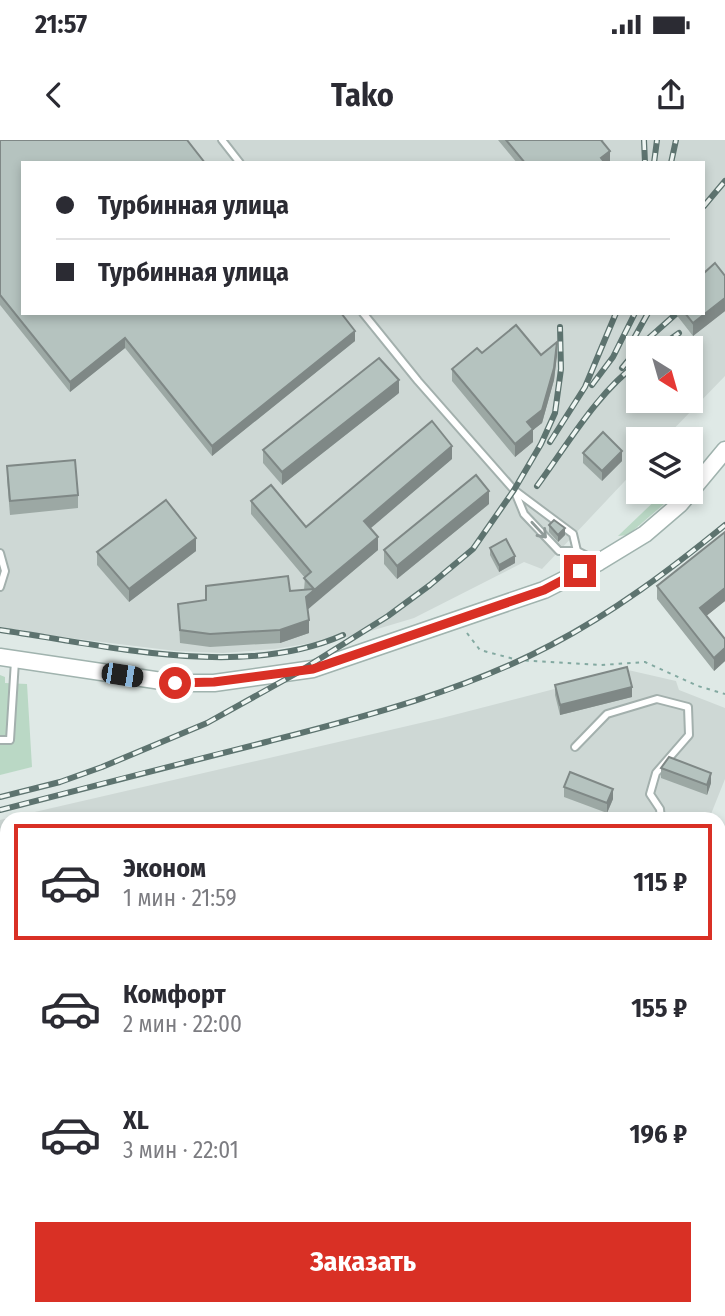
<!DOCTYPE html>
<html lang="ru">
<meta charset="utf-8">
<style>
:root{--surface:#fff;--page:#f7f7f7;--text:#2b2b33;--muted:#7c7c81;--line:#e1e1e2;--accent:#d93025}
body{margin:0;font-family:"Fira Sans Condensed",sans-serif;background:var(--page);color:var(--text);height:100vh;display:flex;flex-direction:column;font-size:26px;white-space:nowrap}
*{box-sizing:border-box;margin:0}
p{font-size:23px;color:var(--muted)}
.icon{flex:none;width:38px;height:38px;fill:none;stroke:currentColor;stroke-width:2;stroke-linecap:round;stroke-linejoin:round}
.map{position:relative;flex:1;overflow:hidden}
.side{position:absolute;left:0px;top:672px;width:726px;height:504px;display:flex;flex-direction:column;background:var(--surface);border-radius:21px 21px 0 0;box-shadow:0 4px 10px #0003}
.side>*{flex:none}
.hud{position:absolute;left:21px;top:21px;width:684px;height:154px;border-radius:0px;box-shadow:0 4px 10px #0003;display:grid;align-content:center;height:154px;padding:0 35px;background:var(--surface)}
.needle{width:46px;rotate:143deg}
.buttons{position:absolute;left:626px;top:196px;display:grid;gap:14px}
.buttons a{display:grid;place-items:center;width:77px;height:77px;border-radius:0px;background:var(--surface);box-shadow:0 4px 10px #0003;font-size:35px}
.end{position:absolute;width:32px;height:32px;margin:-16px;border:9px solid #d93025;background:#fff;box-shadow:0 0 0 4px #fff}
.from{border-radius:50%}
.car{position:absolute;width:21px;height:42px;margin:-21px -10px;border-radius:9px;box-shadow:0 0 5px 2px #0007;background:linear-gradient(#222 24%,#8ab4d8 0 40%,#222 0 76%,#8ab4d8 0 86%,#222 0)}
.hud b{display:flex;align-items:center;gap:24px;height:66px;font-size:26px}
.hud b+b{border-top:2px solid var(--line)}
.hud i{width:18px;height:18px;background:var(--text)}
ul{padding:12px 0 0;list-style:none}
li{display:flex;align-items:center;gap:21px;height:116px;margin:0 14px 10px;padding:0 21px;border:4px solid transparent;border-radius:0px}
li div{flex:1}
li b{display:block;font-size:26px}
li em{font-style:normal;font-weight:700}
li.active{border-color:var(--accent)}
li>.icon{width:63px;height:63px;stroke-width:1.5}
.button{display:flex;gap:14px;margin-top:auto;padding:14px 35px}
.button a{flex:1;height:80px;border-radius:0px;background:var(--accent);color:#fff;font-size:28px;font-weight:700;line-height:80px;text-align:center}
.status{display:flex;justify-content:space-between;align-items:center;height:49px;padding:0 35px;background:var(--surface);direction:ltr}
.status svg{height:19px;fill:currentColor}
header{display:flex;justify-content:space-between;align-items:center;height:91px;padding:0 35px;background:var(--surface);font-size:32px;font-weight:700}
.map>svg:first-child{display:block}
.built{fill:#ced8d5;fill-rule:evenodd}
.green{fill:#bad8c5}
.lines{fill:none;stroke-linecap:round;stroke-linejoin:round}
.service-casing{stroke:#a3b0ad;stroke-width:10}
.secondary-casing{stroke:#a0b3ae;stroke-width:19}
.path{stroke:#83a9a1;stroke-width:2;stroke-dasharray:3.5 5;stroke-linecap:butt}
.service{stroke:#fff;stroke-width:6}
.secondary{stroke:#fff;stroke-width:16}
.tram{stroke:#5d736f;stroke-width:2}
.rail-casing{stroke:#5d736f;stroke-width:6}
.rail{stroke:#eff6f3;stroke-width:3.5;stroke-dasharray:10;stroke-linecap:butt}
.wall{fill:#9ca8a4}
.shaded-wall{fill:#7f8886}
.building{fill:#b5c3bf;stroke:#7f8886;stroke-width:2}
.oneway{stroke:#909b99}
.route{stroke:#d93025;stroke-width:9}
</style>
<div class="status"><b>21:57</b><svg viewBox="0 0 49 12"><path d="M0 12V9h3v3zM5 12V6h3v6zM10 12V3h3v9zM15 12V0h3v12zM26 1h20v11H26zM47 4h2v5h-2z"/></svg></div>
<header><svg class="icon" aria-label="back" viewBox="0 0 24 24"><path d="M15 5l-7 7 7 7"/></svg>Tako<svg class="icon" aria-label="share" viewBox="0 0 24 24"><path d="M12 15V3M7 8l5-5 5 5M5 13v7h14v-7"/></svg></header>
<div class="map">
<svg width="725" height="1176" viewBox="0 0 725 1176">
<rect width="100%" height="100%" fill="#dfe9e6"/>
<g class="built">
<path d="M 0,0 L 725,0 L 725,236 L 664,299 L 639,299 L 639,326 L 542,429 L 524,422 L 414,478 L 354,496 L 275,509 L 223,513 L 176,511 L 61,497 L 0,487 ZM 23,23 L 704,23 L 704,173 L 23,173 ZM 639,208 L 691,208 L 691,261 L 639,261 Z"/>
<polygon points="628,530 676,541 679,550 725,568 725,639 709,679 7,679 7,1169 521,1169 518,1176 0,1176 0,680 442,578"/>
<polygon points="719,1091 725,1093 725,1176 606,1176 609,1169 719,1169"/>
</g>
<g class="green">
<polygon points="664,352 678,352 628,395 618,396"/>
<polygon points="0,535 5,537 5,543 27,544 32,627 0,635"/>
</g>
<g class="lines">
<defs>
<g id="service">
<polyline points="222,0 240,23"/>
<polyline points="363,173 418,241 514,350 573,394 577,411"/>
<polyline points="515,352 524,374 559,411 577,411 597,421"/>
<polyline points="0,413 5,431 0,447"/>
<polyline points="0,600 10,600 15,521"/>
<polyline points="575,607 607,574 657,559 688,567 689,595 656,633 650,654 660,669 661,679"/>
<polyline points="719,721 725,723"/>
<polyline points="719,1021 725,1024"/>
</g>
<g id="secondary">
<polyline points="691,351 725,310"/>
<polyline points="0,517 175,543 214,543 313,529 544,450 599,422 645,394 680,364 690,352"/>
<polyline points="719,748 725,733"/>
<polyline points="719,817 725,802"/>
<polyline points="556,1176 559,1169"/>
<polyline points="582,1176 585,1169"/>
</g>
</defs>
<use href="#service" class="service-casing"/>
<use href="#secondary" class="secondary-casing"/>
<polyline class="path" points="467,493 480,510 518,520 601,525 645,522 698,546 725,554"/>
<use href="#service" class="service"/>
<use href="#secondary" class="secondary"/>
<g class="tram">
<polyline points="719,792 725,777"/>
<polyline points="567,1176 569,1169"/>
</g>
<defs>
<g id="rail">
<polyline points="644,0 645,23"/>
<polyline points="654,23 657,0"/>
<polyline points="671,23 676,0"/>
<polyline points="704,66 725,41"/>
<polyline points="633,200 648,173"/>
<polyline points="658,208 679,193"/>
<polyline points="622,228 640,206 677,173"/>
<polyline points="592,245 613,217 635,173"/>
<polyline points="550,302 585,247 616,173"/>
<path d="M 537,346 C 568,304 596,254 639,222"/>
<path d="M 0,490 C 105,505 242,540 343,495"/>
<polyline points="0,657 60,642 102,627 207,583 297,533 388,476 430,445 473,409 514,350 541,304 555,273 561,229 560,187"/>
<path d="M 0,670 C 89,647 178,624 266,602 C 363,577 462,552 551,505 C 614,472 670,430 725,385"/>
</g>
</defs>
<use href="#rail" class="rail-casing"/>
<use href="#rail" class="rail"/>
</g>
<g class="wall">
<polygon points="0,0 23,23 355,201 212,316 125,208 70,252 0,165"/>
<polygon points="498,0 604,0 602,1 610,21 607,23 517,23"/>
<polygon points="725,136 725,171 693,196 675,173 704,173"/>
<polygon points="541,215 557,215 554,240 542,283 533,290 533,302 515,317 452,241 452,229"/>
<polygon points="399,253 282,345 263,323 263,310"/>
<polygon points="583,313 622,321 602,341 583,323"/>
<polygon points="452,319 370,388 378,410 307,469 309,493 280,503 210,507 180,503 178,464 304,450 305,438 251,374 251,361 306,387"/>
<polygon points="7,326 78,355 78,368 10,375 7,339"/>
<polygon points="489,364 397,439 384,424 384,410"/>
<polygon points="549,385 565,395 558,402 549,392"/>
<polygon points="725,392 725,461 706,476 725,499 725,521 714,531 657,459 657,446"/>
<polygon points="490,408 515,423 499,432 490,415"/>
<polygon points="196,411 129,462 97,425 97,412"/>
<polygon points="555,545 632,557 560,575 555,555"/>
<polygon points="661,628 711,643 707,655 661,638"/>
<polygon points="564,647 613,659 607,673 564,657"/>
<polygon points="0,768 7,771 7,909 5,915 0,913"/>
<polygon points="725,870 725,892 721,890 721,877"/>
<polygon points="719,953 725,956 725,987 719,984"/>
<polygon points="7,1053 7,1077 2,1075 2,1065"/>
<polygon points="104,1169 149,1169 147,1176 122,1176"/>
<polygon points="195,1169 197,1169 495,1176 195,1176"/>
</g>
<g class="shaded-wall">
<polygon points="610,11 610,21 607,23 601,23 601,18"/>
<polygon points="725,158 725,171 693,196 693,183"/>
<polygon points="355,191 355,201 212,316 212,306"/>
<polygon points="125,198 125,208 70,252 70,242"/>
<polygon points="557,202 557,215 554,240 542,283 533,290 533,302 515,317 515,304 527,282"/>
<polygon points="399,240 399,253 282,345 282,332"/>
<polygon points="452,306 452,319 364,394 364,381"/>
<polygon points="622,311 622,321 602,341 602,331"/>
<polygon points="489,351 489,364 397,439 397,426"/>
<polygon points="565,388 565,395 558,402 558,395"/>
<polygon points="378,397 378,410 306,471 306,457"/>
<polygon points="196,398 196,411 129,462 129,449"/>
<polygon points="515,416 515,423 499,432 499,425"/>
<polygon points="725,448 725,461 700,481 700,468"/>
<polygon points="309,480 309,493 280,503 280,490"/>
<polygon points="725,508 725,521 714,531 714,518"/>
<polygon points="632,547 632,557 560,575 560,565"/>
<polygon points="711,633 711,643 707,655 707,645"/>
<polygon points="613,649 613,659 607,673 607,663"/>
<polygon points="7,899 7,909 5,915 5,905"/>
<polygon points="7,968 7,978 0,997 0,987"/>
<polygon points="725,1039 725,1048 719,1059 719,1050"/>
<polygon points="145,1169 149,1169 147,1176 143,1176"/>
<polygon points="494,1169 498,1169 495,1176 491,1176"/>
</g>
<g class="building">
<polygon points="0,0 187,0 205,23 23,23 23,173 341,173 355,191 212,306 125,198 70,242 0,155"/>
<polygon points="506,0 601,0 610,11 601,18 605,23 525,23"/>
<polygon points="715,123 725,136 725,158 693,183 685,173 704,173 704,133"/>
<polygon points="516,185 541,215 557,202 554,228 542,270 527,282 533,289 515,304 452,229 477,208 482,213"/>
<polygon points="379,218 399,240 282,332 263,310"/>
<polygon points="432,281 452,306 364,381 378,397 306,457 309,480 280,490 210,494 180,490 178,464 206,460 206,446 288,436 290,451 314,449 304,438 311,432 251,361 271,345 306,387"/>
<polygon points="603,292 622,311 602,331 583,313"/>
<polygon points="75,320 78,355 10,361 7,326"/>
<polygon points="476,335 489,351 397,426 384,410"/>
<polygon points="166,360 196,398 129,449 97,412"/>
<polygon points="554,380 565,388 558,395 549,385"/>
<polygon points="725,392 725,448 700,468 725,499 725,508 714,518 657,446"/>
<polygon points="506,399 515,416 499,425 490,408"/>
<polygon points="627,527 632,547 560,565 555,545"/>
<polygon points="669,617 711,633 707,645 661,628"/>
<polygon points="570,632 613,649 607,663 564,647"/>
<polygon points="0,768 7,771 7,899 5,905 0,903"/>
<polygon points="725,870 725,879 721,877"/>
<polygon points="0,929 7,931 7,968 0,987"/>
<polygon points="719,953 725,956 725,977 719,974"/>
<polygon points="719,1022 725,1025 725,1039 719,1050"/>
<polygon points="7,1053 7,1067 2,1065"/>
<polygon points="719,1104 725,1106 725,1176 660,1176 663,1169 719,1169"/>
<polygon points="130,1169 145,1169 143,1174"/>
<polygon points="197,1169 494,1169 491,1176 215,1176"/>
<polygon points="609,1169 618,1169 633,1175 632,1176 606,1176"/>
</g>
<defs><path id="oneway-shaft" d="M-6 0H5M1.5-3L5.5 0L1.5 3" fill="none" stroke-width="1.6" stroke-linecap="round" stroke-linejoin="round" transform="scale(1.75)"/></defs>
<use class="oneway" href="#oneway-shaft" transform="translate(539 390) rotate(47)"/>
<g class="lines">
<polyline class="route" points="175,543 214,542 313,529 544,450 580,431"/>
</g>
</svg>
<div class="buttons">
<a><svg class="needle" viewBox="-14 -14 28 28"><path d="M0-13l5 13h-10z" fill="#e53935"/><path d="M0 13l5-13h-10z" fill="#7c7c81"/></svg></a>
<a><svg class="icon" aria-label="layers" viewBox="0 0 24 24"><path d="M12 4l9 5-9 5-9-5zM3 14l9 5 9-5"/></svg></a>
</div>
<i class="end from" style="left:175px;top:543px"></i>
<i class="end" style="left:580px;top:431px"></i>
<i class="car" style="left:122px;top:535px;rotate:99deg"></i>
<div class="hud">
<b><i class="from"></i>Турбинная улица</b>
<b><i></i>Турбинная улица</b>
</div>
<section class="side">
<ul>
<li class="active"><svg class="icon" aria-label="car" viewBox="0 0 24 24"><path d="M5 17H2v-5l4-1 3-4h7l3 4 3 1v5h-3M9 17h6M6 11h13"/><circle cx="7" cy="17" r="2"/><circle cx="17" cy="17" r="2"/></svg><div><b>Эконом</b><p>1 мин · 21:59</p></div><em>115 ₽</em></li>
<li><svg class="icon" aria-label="car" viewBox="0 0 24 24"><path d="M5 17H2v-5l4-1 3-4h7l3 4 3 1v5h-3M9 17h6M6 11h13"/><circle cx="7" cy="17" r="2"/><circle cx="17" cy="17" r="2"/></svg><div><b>Комфорт</b><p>2 мин · 22:00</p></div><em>155 ₽</em></li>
<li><svg class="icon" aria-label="car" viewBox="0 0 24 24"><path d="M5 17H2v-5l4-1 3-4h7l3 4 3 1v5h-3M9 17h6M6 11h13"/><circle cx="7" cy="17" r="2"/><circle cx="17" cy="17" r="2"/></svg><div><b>XL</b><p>3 мин · 22:01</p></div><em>196 ₽</em></li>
</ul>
<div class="button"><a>Заказать</a></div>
</section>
</div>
